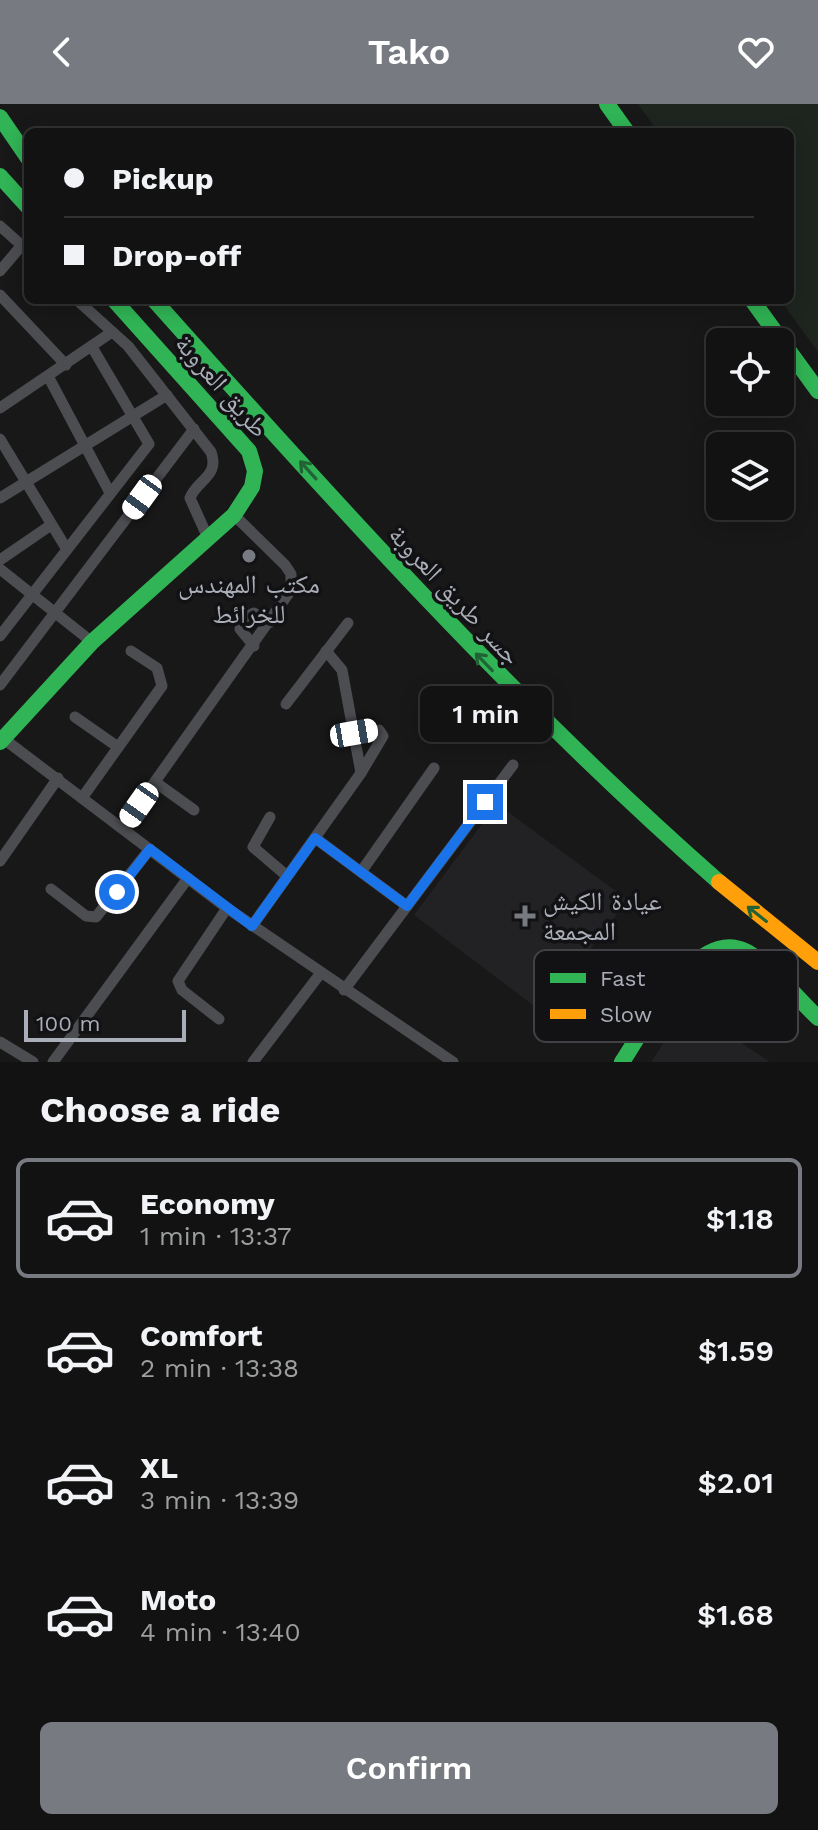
<!DOCTYPE html>
<meta charset="utf-8">
<style>
:root{--surface:#121212;--page:#1f2020;--text:#f1f3f6;--muted:#9c9e9f;--line:#313232;--accent:#777a80}
body{margin:0;font-family:"Work Sans","Noto Naskh Arabic",sans-serif;background:var(--page);color:var(--text);height:100vh;display:flex;flex-direction:column;font-size:30px;white-space:nowrap}
*{box-sizing:border-box;margin:0}
p{font-size:26px;color:var(--muted)}
.icon{flex:none;width:44px;height:44px;fill:none;stroke:currentColor;stroke-width:2;stroke-linecap:round;stroke-linejoin:round}
.map{position:relative;height:958px;overflow:hidden}
.sheet{display:flex;flex-direction:column;background:var(--surface);flex:1}
.sheet>*{flex:none}
.guide{position:absolute;left:24px;top:24px;width:770px;height:176px;border-radius:12px;box-shadow:0 4px 20px #0003,0 0 0 2px var(--line);display:grid;align-content:center;height:176px;padding:0 40px;background:var(--surface)}
.fabs{position:absolute;left:706px;top:224px;display:grid;gap:16px}
.fabs a{display:grid;place-items:center;width:88px;height:88px;border-radius:12px;background:var(--surface);box-shadow:0 4px 20px #0003,0 0 0 2px var(--line);font-size:40px}
.scale{position:absolute;left:24px;bottom:20px;width:162px;box-sizing:border-box;padding-left:8px;border:4px solid #aaaeb8;border-top:0;font-size:22px;line-height:28px;white-space:nowrap;color:#aaaeb8;-webkit-text-stroke:6px #121214;paint-order:stroke}
.end{position:absolute;width:36px;height:36px;margin:-18px;border:10px solid #1a73e8;background:#fff;box-shadow:0 0 0 4px #fff}
.from{border-radius:50%}
.bubble{position:absolute;height:56px;border-radius:12px;background:var(--surface);box-shadow:0 4px 20px #0003,0 0 0 2px var(--line);font-size:26px;font-weight:600;line-height:56px;text-align:center}
.car{position:absolute;width:24px;height:48px;margin:-24px -12px;border-radius:10px;box-shadow:0 0 6px 2px #0007;background:linear-gradient(#fff 24%,#345 0 40%,#fff 0 76%,#345 0 86%,#fff 0)}
.guide b{display:flex;align-items:center;gap:28px;height:76px;font-size:30px}
.guide b+b{border-top:2px solid var(--line)}
.guide i{width:20px;height:20px;background:var(--text)}
ul{padding:0;list-style:none}
li{display:flex;align-items:center;gap:24px;height:120px;margin:0 16px 12px;padding:0 24px;border:4px solid transparent;border-radius:12px}
li div{flex:1}
li b{display:block;font-size:30px}
li em{font-style:normal;font-weight:600}
li.current{border-color:var(--accent)}
li>.icon{width:72px;height:72px;stroke-width:1.5}
h2{padding:0 40px;font-size:36px;line-height:96px}
.action{display:flex;gap:16px;margin-top:auto;padding:16px 40px}
.action a{flex:1;height:92px;border-radius:12px;background:var(--accent);color:#fff;font-size:32px;font-weight:600;line-height:92px;text-align:center}
header{display:flex;justify-content:space-between;align-items:center;height:104px;padding:0 40px;background:var(--accent);color:#fff;font-size:36px;font-weight:600}
.map>svg:first-child{display:block}
.built{fill:#222224}
.pitch{fill:#1e251f}
.lines{fill:none;stroke-linecap:round;stroke-linejoin:round}
.street{stroke:#4c4d51;stroke-width:11}
.fast{stroke:#30b455;stroke-width:16}
.slow{stroke:#ff9f0a;stroke-width:16}
.oneway{stroke:#216334}
.route{stroke:#1a73e8;stroke-width:10}
.poi-dot{fill:#777a80;stroke:#121214;stroke-width:3}
.labels{text-anchor:middle;dominant-baseline:central;stroke-width:7;stroke-linejoin:round;paint-order:stroke}
.street-label{font-size:26px;fill:#aaaeb8;stroke:#121214}
.poi-label{font-size:26px;fill:#aaaeb8;stroke:#121214}
.key{fill:#121214;stroke:#404145;stroke-width:2}
.key-label{font-size:22px;fill:#aaaeb8}
</style>
<header><svg class="icon" aria-label="back" viewBox="0 0 24 24"><path d="M15 5l-7 7 7 7"/></svg>Tako<svg class="icon" aria-label="heart" viewBox="0 0 24 24"><path d="M12 20l-8-8c-3-5 5-10 8-4 3-6 11-1 8 4z"/></svg></header>
<div class="map">
<svg width="818" height="958" viewBox="0 0 818 958">
<rect width="100%" height="100%" fill="#181818"/>
<g class="built">
<polygon points="497,700 628,796 542,908 414,811"/>
<polygon points="687,903 770,958 651,958"/>
</g>
<polygon class="pitch" points="638,0 818,0 818,248 780,196 790,196 790,28 658,28"/>
<g class="lines">
<g class="street">
<polyline points="0,122 28,147"/>
<polyline points="0,167 22,141"/>
<polyline points="0,191 66,261"/>
<path d="M 77,196 L 128,242 L 211,348 C 220,372 197,376 190,394 L 208,434"/>
<polyline points="48,272 109,387"/>
<polyline points="0,304 112,228"/>
<polyline points="0,335 66,444"/>
<polyline points="0,394 167,291"/>
<polyline points="0,456 51,421"/>
<polyline points="0,465 92,538"/>
<polyline points="0,532 149,340 92,243"/>
<polyline points="254,542 240,525 243,514 254,509 271,518"/>
<polyline points="326,547 342,566 361,669"/>
<polyline points="0,581 194,325"/>
<polyline points="286,600 348,519"/>
<polyline points="75,613 118,643"/>
<polyline points="0,632 227,804 453,958"/>
<polyline points="155,678 194,706"/>
<polyline points="82,694 162,582 157,564 131,547"/>
<polyline points="270,713 253,743 287,772"/>
<polyline points="122,724 291,486 291,470 285,461 234,411"/>
<polyline points="315,734 407,802"/>
<polyline points="0,757 58,674"/>
<polyline points="361,768 434,664"/>
<polyline points="51,785 86,812 96,813 150,745"/>
<polyline points="252,822 361,669 383,632 379,626 354,629"/>
<polyline points="344,886 513,661"/>
<polyline points="219,915 182,886 178,877 227,804"/>
<polyline points="0,938 33,958"/>
<polyline points="53,958 188,774"/>
<polyline points="253,958 320,870"/>
</g>
<g class="fast">
<polyline points="607,0 627,28"/>
<polyline points="0,13 28,54"/>
<polyline points="0,72 28,103"/>
<path d="M 154,196 C 335,399 515,599 719,778"/>
<polyline points="752,196 818,287"/>
<polyline points="0,638 92,538 234,411 252,383 255,367 249,347 114,196"/>
<path d="M 622,958 C 645,924 695,823 745,847 C 768,858 799,896 818,914"/>
</g>
<polyline class="slow" points="719,778 818,858"/>
</g>
<defs><path id="oneway-shaft" d="M-6 0H5M1.5-3L5.5 0L1.5 3" fill="none" stroke-width="1.6" stroke-linecap="round" stroke-linejoin="round" transform="scale(2)"/></defs>
<g class="oneway">
<use href="#oneway-shaft" transform="translate(308 366) rotate(-132)"/>
<use href="#oneway-shaft" transform="translate(484 558) rotate(-134)"/>
<use href="#oneway-shaft" transform="translate(757 810) rotate(-142)"/>
</g>
<g class="lines">
<polyline class="route" points="117,788 150,745 252,822 315,734 407,802 485,698"/>
</g>
<g class="poi-dot">
<circle cx="249" cy="452" r="8"/>
<path d="M521 800h8v8h8v8h-8v8h-8v-8h-8v-8h8z"/>
</g>
<g class="labels">
<g class="street-label">
<text transform="translate(222 282) rotate(49)">طريق العروبة</text>
<text transform="translate(455 491) rotate(47)">جسر طريق العروبة</text>
</g>
<g class="poi-label">
<text x="249" y="480">مكتب المهندس<tspan x="249" dy="30">للخرائط</tspan></text>
<text x="543" y="797" text-anchor="start">عيادة الكيش<tspan x="543" dy="30">المجمعة</tspan></text>
</g>
</g>
<rect x="534" y="846" width="264" height="92" rx="12" class="key"/>
<rect x="550" y="869" width="36" height="10" fill="#30b455"/>
<rect x="550" y="905" width="36" height="10" fill="#ff9f0a"/>
<g class="key-label">
<text x="600" y="882">Fast</text>
<text x="600" y="918">Slow</text>
</g>
</svg>
<div class="fabs">
<a><svg class="icon" aria-label="locate" viewBox="0 0 24 24"><circle cx="12" cy="12" r="6"/><path d="M12 2v4M12 18v4M2 12h4M18 12h4"/></svg></a>
<a><svg class="icon" aria-label="layers" viewBox="0 0 24 24"><path d="M12 4l9 5-9 5-9-5zM3 14l9 5 9-5"/></svg></a>
</div>
<div class="scale">100 m</div>
<i class="end from" style="left:117px;top:788px"></i>
<i class="end" style="left:485px;top:698px"></i>
<div class="bubble" style="left:420px;top:582px;width:132px">1 min</div>
<i class="car" style="left:142px;top:393px;rotate:216deg"></i>
<i class="car" style="left:354px;top:629px;rotate:80deg"></i>
<i class="car" style="left:139px;top:701px;rotate:215deg"></i>
<div class="guide">
<b><i class="from"></i>Pickup</b>
<b><i></i>Drop-off</b>
</div>
</div>
<section class="sheet">
<h2>Choose a ride</h2>
<ul>
<li class="current"><svg class="icon" aria-label="car" viewBox="0 0 24 24"><path d="M5 17H2v-5l4-1 3-4h7l3 4 3 1v5h-3M9 17h6M6 11h13"/><circle cx="7" cy="17" r="2"/><circle cx="17" cy="17" r="2"/></svg><div><b>Economy</b><p>1 min · 13:37</p></div><em>$1.18</em></li>
<li><svg class="icon" aria-label="car" viewBox="0 0 24 24"><path d="M5 17H2v-5l4-1 3-4h7l3 4 3 1v5h-3M9 17h6M6 11h13"/><circle cx="7" cy="17" r="2"/><circle cx="17" cy="17" r="2"/></svg><div><b>Comfort</b><p>2 min · 13:38</p></div><em>$1.59</em></li>
<li><svg class="icon" aria-label="car" viewBox="0 0 24 24"><path d="M5 17H2v-5l4-1 3-4h7l3 4 3 1v5h-3M9 17h6M6 11h13"/><circle cx="7" cy="17" r="2"/><circle cx="17" cy="17" r="2"/></svg><div><b>XL</b><p>3 min · 13:39</p></div><em>$2.01</em></li>
<li><svg class="icon" aria-label="car" viewBox="0 0 24 24"><path d="M5 17H2v-5l4-1 3-4h7l3 4 3 1v5h-3M9 17h6M6 11h13"/><circle cx="7" cy="17" r="2"/><circle cx="17" cy="17" r="2"/></svg><div><b>Moto</b><p>4 min · 13:40</p></div><em>$1.68</em></li>
</ul>
<div class="action"><a>Confirm</a></div>
</section>
